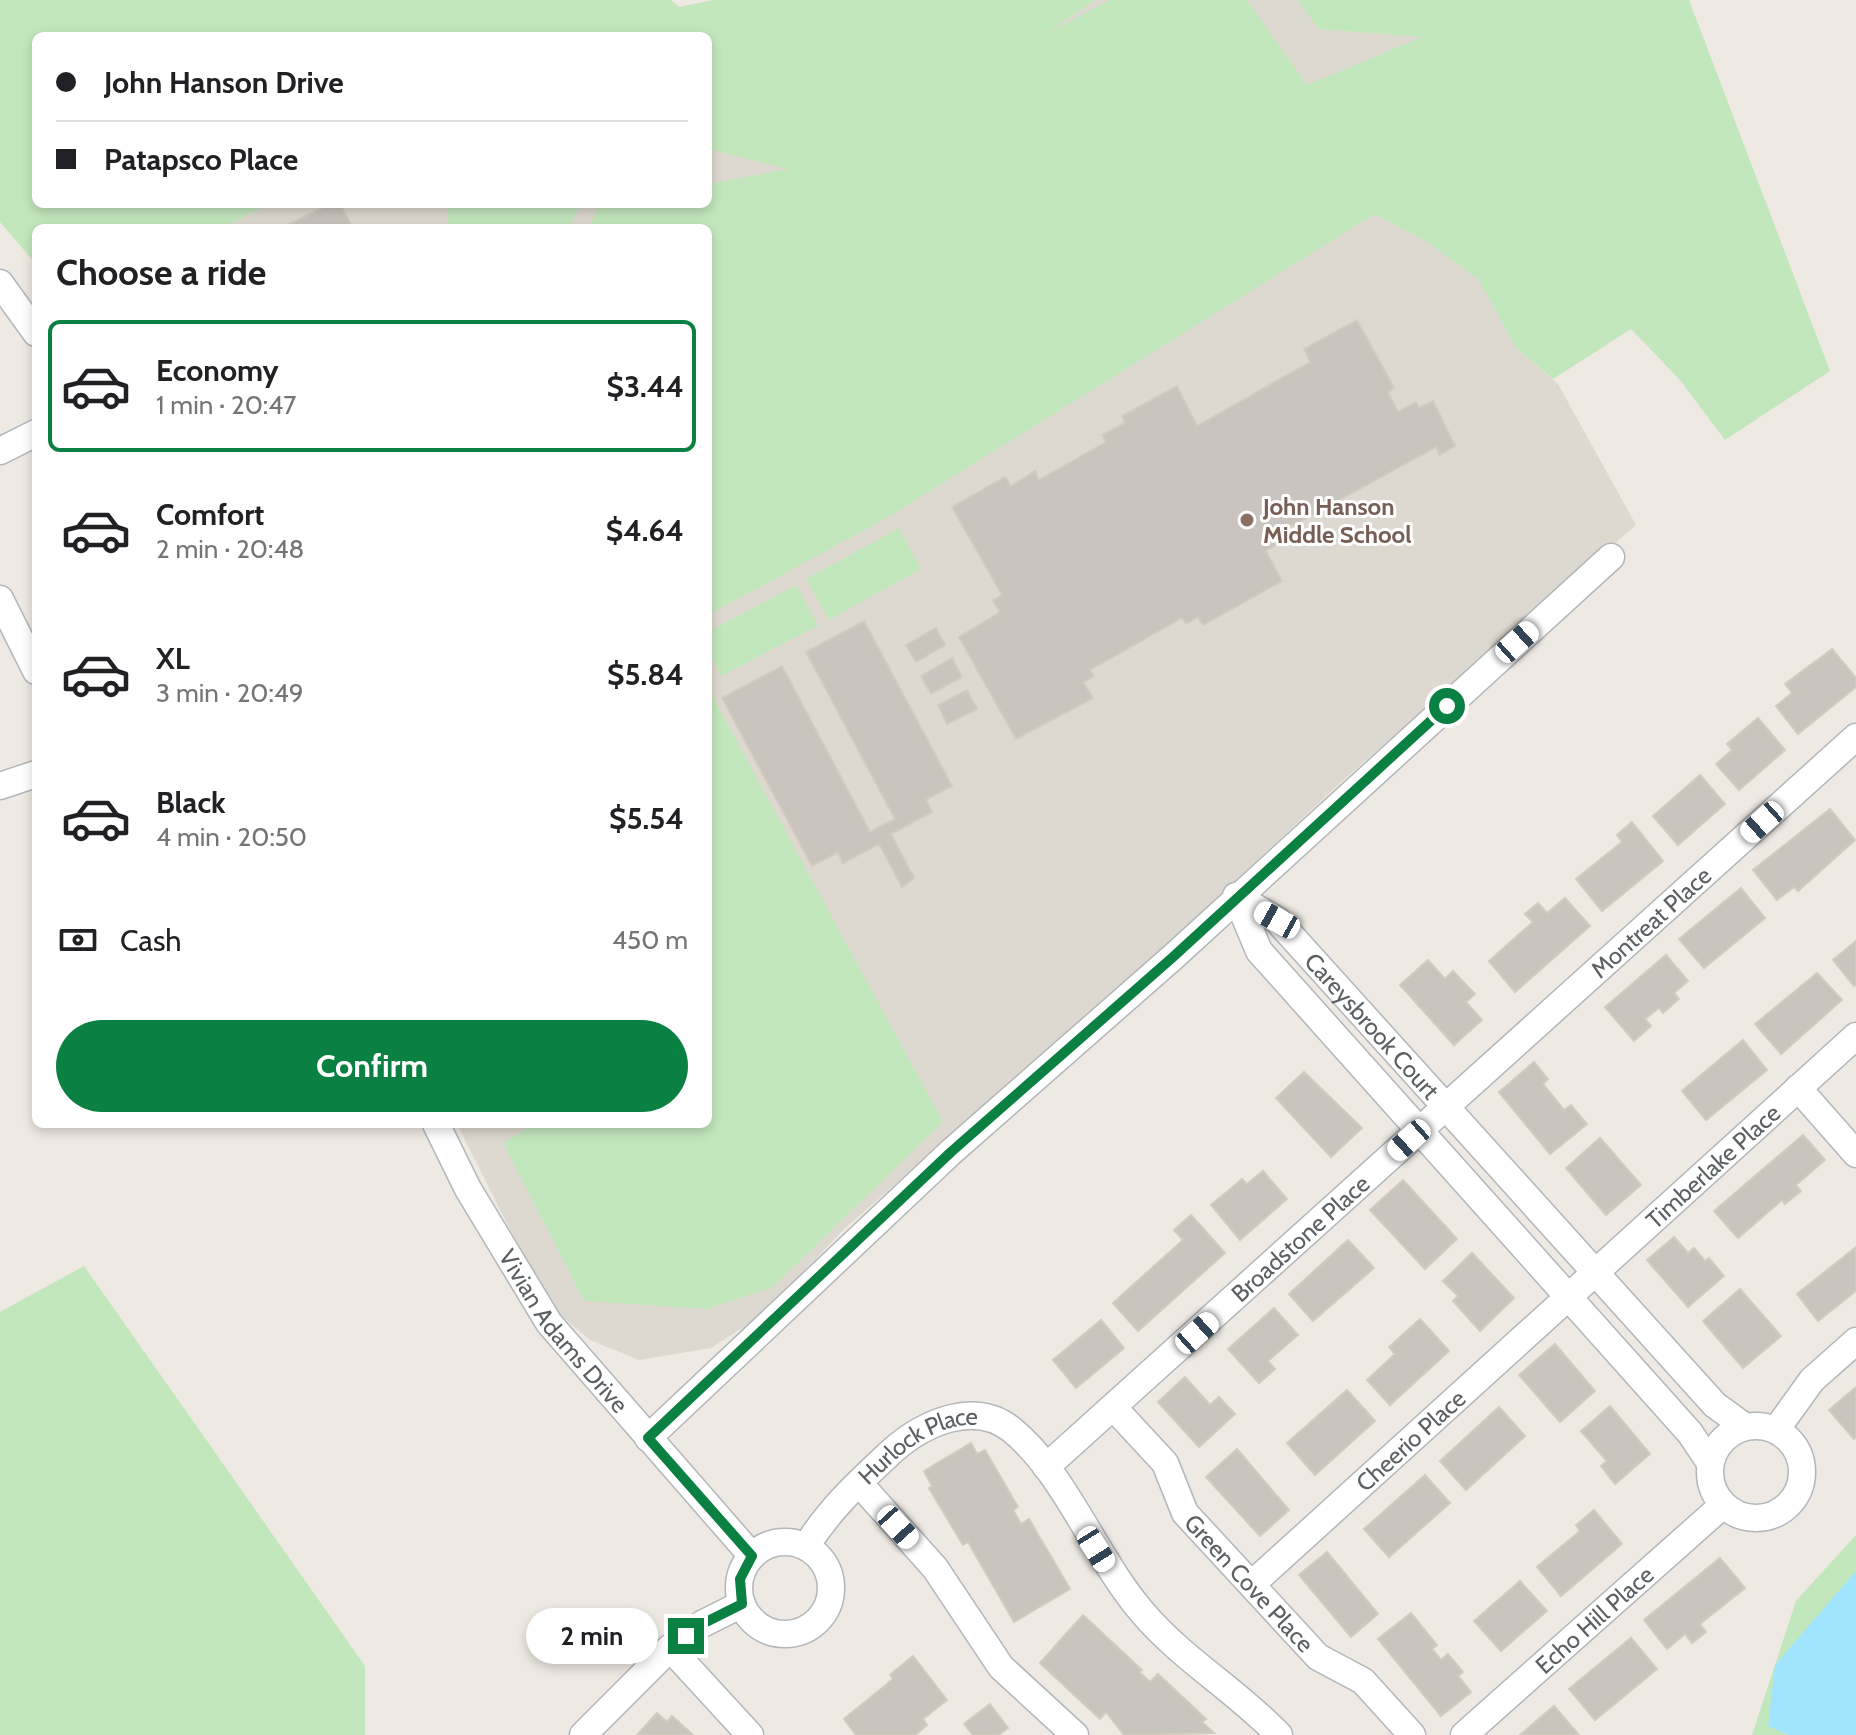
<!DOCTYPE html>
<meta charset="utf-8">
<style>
:root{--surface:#fff;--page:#f6f6f6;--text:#202124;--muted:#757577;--line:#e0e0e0;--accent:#0b8043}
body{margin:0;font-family:Cabin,sans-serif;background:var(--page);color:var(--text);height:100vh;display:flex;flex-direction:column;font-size:30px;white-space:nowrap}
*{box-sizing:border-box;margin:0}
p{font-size:26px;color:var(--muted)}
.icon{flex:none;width:44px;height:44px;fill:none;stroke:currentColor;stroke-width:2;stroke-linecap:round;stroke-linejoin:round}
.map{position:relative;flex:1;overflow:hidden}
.details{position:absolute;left:32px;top:224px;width:680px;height:904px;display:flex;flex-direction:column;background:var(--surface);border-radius:12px;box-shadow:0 4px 12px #0003}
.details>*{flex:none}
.guide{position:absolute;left:32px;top:32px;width:680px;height:176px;border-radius:12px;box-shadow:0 4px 12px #0003;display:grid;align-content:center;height:176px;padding:0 24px;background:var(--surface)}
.end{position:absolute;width:36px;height:36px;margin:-18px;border:10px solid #0b8043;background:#fff;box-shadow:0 0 0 4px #fff}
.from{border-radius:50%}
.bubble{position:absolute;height:56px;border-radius:28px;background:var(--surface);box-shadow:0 4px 12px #0003;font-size:26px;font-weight:700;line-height:56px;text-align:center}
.car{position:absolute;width:24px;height:48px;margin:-24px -12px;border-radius:10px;box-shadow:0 0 6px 2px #0007;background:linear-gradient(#fff 24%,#345 0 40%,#fff 0 76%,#345 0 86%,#fff 0)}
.guide b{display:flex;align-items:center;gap:28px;height:76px;font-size:30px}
.guide b+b{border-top:2px solid var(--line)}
.guide i{width:20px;height:20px;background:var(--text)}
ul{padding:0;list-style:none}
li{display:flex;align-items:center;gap:24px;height:132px;margin:0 16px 12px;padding:0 8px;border:4px solid transparent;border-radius:12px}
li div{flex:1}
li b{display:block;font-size:30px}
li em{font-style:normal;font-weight:700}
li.selected{border-color:var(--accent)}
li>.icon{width:72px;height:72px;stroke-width:1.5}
h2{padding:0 24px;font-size:36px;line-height:96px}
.pay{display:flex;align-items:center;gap:20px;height:88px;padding:0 24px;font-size:30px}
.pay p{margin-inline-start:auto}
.action{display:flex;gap:16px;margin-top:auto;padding:16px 24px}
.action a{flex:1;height:92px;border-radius:48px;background:var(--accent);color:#fff;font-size:32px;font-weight:700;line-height:92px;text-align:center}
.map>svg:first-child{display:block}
.education{fill:#ded9d0}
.green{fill:#c3e7bd}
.water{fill:#a1e4ff}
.building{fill:#c9c4be;stroke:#d3cac0;stroke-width:2}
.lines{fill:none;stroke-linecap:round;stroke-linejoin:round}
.minor-casing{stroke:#b3b6ba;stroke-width:29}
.minor{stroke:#fff;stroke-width:26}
.route{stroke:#0b8043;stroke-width:10}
.education-dot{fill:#8d6e63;stroke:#fff;stroke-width:3}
.labels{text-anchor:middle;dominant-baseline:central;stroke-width:6;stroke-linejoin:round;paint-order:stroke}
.education-label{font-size:24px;font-weight:bold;fill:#785e54;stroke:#fff;text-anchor:start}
.street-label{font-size:24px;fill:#5a6063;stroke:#fff}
</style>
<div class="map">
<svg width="1856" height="1735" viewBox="0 0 1856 1735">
<rect width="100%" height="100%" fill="#eee9e2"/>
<polygon class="education" points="1095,0 1298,0 1319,29 1424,37 1516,348 1558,384 1636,525 1342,781 1169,943 842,1231 762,1315 711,1348 639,1360 590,1340 548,1305 457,1124 708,1124 708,228 223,228 269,204 708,204 708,149 791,168 901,127"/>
<g class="green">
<polygon points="0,0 671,0 679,7 713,0 1095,0 1045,34 1110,0 1247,0 1307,85 1422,37 1318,29 1298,0 1689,0 1830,371 1725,440 1680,380 1631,329 1553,379 1516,348 1479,280 1427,242 1375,214 885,519 708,615 708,228 589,228 599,204 708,204 708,184 788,169 708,149 708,36 36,36 36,204 269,204 223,228 36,228 36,264 0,222"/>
<polygon points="448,204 580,204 570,228 445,228 448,226"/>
<polygon points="899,528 921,569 829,620 806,579"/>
<polygon points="796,585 818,626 721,676 708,651 708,632"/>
<polygon points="708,688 943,1122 773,1287 707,1309 584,1301 503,1143 536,1124 708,1124"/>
<polygon points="84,1266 365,1666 365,1735 0,1735 0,1312"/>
<polygon points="1856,1535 1856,1735 1752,1735 1796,1601"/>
</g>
<polygon class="water" points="1856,1571 1856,1735 1789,1735 1768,1726 1775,1665"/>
<g class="building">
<polygon points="330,204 340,204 353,228 282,228"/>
<polygon points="1357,320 1394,388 1388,392 1398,412 1416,402 1419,408 1433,401 1455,446 1440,455 1436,447 1284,530 1287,538 1266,551 1282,581 1203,625 1198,617 1186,624 1182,618 1090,670 1094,676 1083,682 1093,698 1016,739 959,637 1000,612 993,601 1002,595 952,507 1005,477 1011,486 1035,471 1039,480 1106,442 1102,435 1125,423 1122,416 1177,386 1197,426 1310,362 1304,349"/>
<polygon points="864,621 952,786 926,800 932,812 891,834 914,878 902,887 879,844 843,863 838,852 812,866 722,698 782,666 870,832 895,819 806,652"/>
<polygon points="936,628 945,645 916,662 906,645"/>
<polygon points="1832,649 1856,678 1856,687 1798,734 1776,706 1792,693 1785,684"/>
<polygon points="952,658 962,677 931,694 921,676"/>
<polygon points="967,690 977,709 947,724 938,705"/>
<polygon points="1758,718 1785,750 1739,790 1716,764 1732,750 1727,744"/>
<polygon points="1700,775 1725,804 1678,845 1653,816"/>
<polygon points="1830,809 1855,840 1798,891 1794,887 1777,900 1753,870"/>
<polygon points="1632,822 1663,861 1602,911 1576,879 1622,842 1617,835"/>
<polygon points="1741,888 1765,918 1704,968 1679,939"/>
<polygon points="1565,898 1590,926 1515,992 1489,961 1533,922 1525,914 1538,903 1547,913"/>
<polygon points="1856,941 1856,984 1854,986 1833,960"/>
<polygon points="1666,955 1688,981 1674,993 1679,999 1663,1013 1659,1008 1645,1019 1651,1026 1634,1041 1605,1007"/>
<polygon points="1428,960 1445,979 1453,971 1475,994 1466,1002 1482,1020 1454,1045 1400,985"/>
<polygon points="1817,973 1842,1000 1781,1054 1755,1024"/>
<polygon points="1743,1040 1767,1070 1706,1120 1682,1091"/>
<polygon points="1534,1062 1548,1079 1543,1084 1564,1110 1571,1105 1587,1124 1550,1154 1499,1092"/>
<polygon points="1304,1072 1362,1128 1331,1157 1276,1098"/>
<polygon points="1803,1135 1825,1160 1796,1185 1801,1191 1785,1204 1782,1200 1738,1238 1714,1211"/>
<polygon points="1600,1138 1641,1185 1606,1215 1566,1168"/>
<polygon points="1263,1171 1287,1199 1240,1240 1211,1205 1242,1179 1247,1184"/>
<polygon points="1403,1180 1457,1239 1425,1269 1370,1210"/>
<polygon points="1191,1215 1225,1253 1138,1331 1113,1303 1183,1240 1174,1230"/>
<polygon points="1674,1237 1688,1253 1694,1248 1705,1261 1709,1258 1724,1276 1688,1307 1647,1260"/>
<polygon points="1348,1240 1374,1268 1313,1321 1289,1294"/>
<polygon points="1856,1247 1856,1291 1818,1321 1797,1294"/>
<polygon points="1472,1253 1514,1298 1480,1331 1453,1301 1458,1296 1443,1281"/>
<polygon points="1740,1289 1781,1336 1743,1368 1703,1321"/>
<polygon points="1274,1308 1298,1335 1268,1361 1275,1369 1259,1383 1228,1349"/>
<polygon points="1420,1319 1449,1351 1390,1405 1367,1380 1395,1354 1389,1347"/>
<polygon points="1101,1320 1124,1348 1076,1388 1053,1360"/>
<polygon points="1555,1344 1595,1391 1560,1422 1519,1375"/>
<polygon points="1185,1377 1210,1405 1219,1397 1235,1414 1199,1447 1158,1402"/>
<polygon points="1856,1387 1856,1437 1854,1439 1829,1410"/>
<polygon points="1347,1390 1375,1421 1315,1475 1287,1443"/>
<polygon points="1610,1406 1650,1454 1615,1484 1601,1466 1607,1461 1581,1431"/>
<polygon points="1499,1407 1525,1436 1466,1490 1440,1461"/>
<polygon points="971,1443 977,1454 985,1450 1018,1507 1013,1510 1021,1524 1029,1519 1070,1589 1014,1622 968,1542 963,1545 929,1488 932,1486 924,1471"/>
<polygon points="1237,1449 1289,1510 1260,1536 1206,1477"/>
<polygon points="1425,1475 1450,1503 1389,1557 1364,1529"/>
<polygon points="1594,1510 1622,1544 1561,1596 1537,1567 1580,1531 1576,1525"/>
<polygon points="1327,1552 1378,1614 1351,1637 1299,1575"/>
<polygon points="1720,1558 1745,1588 1700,1624 1706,1632 1692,1643 1685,1634 1667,1649 1644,1620"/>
<polygon points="1520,1581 1547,1611 1501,1651 1474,1621"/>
<polygon points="1411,1613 1437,1645 1432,1649 1441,1660 1448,1654 1463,1672 1458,1676 1471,1692 1441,1716 1378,1639"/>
<polygon points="1083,1615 1142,1670 1139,1672 1150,1682 1158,1674 1206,1719 1202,1722 1214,1733 1124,1735 1106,1712 1100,1719 1040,1663"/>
<polygon points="1631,1638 1657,1669 1595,1720 1569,1689"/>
<polygon points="913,1656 947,1700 923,1719 927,1725 915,1735 856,1735 844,1719 893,1679 890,1675"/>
<polygon points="990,1704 1008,1728 998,1735 973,1735 964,1724"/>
<polygon points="1554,1706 1579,1735 1520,1735"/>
<polygon points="657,1713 667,1722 672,1716 693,1735 637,1735"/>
</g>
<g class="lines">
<defs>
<g id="minor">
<polyline points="0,283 36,333"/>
<polyline points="0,451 36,433"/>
<polyline points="0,599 36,671"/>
<polyline points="0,786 36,774"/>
<polyline points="1798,1088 1856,1154"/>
<path id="s1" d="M 436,1124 L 468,1189 L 549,1323 L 752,1556"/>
<path id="s2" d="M 1114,1408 L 1165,1463 L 1185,1513 L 1318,1657 L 1363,1681 L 1412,1735"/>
<circle cx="1756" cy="1472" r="46"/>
<polyline points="1776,1430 1812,1380 1856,1341"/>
<polyline points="648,1438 951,1152 1173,957 1611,557"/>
<path id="s3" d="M 1710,1463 L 1690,1433 L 1259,951 L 1236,896 L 1277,920 L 1715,1405 L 1744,1426"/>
<path id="s4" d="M 1046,1467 L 1856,737"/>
<polyline points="859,1483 935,1568 1001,1667 1075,1735"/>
<circle cx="785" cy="1588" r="46"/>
<path id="s5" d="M 806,1547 C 829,1509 859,1482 891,1452 C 922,1424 974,1399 1012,1430 C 1065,1473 1096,1559 1143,1613 C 1182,1659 1237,1691 1279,1735"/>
<path id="s6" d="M 1252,1584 L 1856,1036"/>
<polyline points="670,1648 750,1735"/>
<polyline points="583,1735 670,1648 702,1624 742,1604"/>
<path id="s7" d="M 1464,1735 L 1723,1505"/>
</g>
</defs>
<use href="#minor" class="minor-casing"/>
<use href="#minor" class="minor"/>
</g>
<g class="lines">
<polyline class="route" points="686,1636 702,1624 742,1604 740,1579 752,1556 648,1438 951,1152 1173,957 1447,706"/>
</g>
<circle class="education-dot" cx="1247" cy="520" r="8"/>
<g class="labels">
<g class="education-label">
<text x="1263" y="506">John Hanson<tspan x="1263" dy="28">Middle School</tspan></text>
</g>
<g class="street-label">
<text stroke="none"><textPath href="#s4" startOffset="814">Montreat Place</textPath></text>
<text stroke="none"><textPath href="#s3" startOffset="932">Careysbrook Court</textPath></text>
<text stroke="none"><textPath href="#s6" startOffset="622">Timberlake Place</textPath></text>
<text stroke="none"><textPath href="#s4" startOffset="342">Broadstone Place</textPath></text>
<text stroke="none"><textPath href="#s1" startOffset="244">Vivian Adams Drive</textPath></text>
<text stroke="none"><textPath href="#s6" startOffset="214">Cheerio Place</textPath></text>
<text stroke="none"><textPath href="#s5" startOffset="156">Hurlock Place</textPath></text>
<text stroke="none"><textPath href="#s2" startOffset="224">Green Cove Place</textPath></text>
<text stroke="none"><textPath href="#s7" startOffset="174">Echo Hill Place</textPath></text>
</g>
</g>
</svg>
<i class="end from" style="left:1447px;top:706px"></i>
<i class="end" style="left:686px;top:1636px"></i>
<div class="bubble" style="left:526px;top:1608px;width:132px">2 min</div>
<i class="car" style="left:1517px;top:642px;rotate:48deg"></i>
<i class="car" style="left:1762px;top:822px;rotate:228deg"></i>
<i class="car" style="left:1277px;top:920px;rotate:299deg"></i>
<i class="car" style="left:1409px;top:1140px;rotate:228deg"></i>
<i class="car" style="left:1197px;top:1333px;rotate:48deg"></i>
<i class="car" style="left:898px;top:1527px;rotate:138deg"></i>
<i class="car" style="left:1096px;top:1549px;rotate:148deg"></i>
<div class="guide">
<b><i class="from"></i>John Hanson Drive</b>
<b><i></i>Patapsco Place</b>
</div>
<section class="details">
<h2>Choose a ride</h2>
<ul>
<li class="selected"><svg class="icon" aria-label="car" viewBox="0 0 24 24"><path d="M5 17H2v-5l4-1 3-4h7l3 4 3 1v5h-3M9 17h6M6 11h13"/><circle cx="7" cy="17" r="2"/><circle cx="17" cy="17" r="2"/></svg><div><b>Economy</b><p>1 min · 20:47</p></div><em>$3.44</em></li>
<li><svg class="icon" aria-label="car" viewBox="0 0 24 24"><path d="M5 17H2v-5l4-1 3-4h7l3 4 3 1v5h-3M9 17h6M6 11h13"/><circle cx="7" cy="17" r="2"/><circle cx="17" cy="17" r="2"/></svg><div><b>Comfort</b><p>2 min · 20:48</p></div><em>$4.64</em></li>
<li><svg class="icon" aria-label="car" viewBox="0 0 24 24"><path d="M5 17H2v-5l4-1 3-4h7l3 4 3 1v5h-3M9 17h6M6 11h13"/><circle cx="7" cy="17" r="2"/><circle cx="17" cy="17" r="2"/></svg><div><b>XL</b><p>3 min · 20:49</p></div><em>$5.84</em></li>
<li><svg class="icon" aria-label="car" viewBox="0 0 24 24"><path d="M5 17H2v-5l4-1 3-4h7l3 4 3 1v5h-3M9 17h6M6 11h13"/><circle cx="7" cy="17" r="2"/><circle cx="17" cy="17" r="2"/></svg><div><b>Black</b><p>4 min · 20:50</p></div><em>$5.54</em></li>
</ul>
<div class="pay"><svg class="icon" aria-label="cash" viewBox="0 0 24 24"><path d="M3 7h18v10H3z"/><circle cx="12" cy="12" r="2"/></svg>Cash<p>450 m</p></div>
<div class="action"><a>Confirm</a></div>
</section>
</div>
